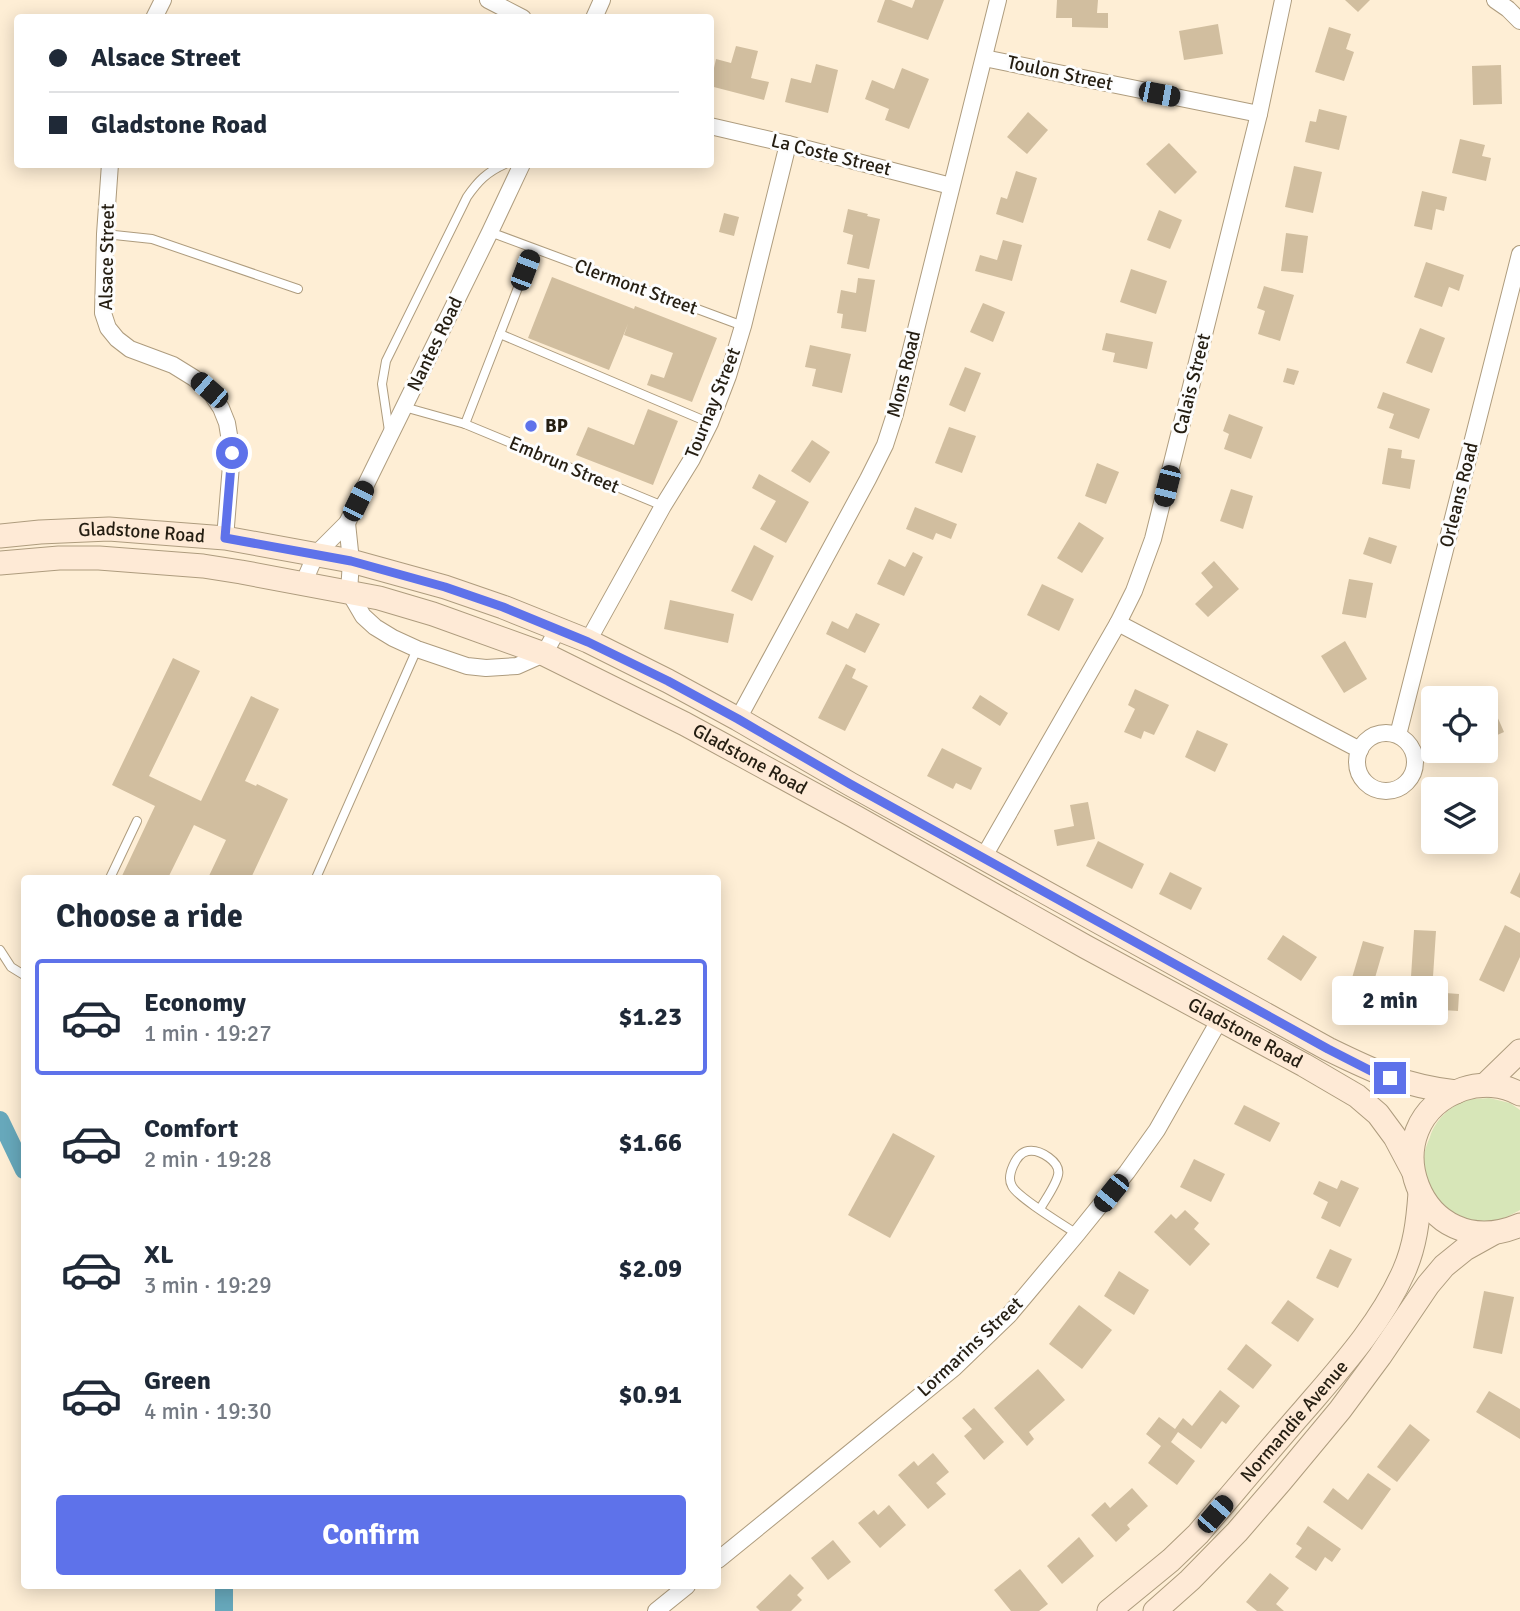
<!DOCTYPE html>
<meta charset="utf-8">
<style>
:root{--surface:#fff;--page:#f6f6f7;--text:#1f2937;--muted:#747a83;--line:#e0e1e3;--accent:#5e72ea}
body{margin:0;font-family:Signika,sans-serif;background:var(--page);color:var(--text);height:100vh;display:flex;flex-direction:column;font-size:26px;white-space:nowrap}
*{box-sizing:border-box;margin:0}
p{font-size:23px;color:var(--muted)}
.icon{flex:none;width:38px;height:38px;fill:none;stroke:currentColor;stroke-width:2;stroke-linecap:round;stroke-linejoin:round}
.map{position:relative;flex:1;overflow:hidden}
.panel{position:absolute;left:21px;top:875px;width:700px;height:714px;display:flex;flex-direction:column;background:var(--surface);border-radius:7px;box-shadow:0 4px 18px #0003}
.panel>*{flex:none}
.guide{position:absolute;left:14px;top:14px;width:700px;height:154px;border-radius:7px;box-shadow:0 4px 18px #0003;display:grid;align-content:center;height:154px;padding:0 35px;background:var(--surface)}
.tools{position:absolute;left:1421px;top:686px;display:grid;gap:14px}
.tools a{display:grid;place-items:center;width:77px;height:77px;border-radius:7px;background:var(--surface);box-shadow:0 4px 18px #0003;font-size:35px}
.end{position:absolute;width:32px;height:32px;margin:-16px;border:9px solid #5e72ea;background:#fff;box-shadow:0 0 0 4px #fff}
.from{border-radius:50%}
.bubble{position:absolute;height:49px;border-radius:7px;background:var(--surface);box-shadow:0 4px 18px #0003;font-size:23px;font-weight:800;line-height:49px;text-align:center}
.car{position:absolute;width:21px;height:42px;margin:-21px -10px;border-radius:9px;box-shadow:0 0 5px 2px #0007;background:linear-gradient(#222 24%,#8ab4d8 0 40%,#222 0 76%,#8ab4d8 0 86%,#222 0)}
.guide b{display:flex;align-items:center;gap:24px;height:66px;font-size:26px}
.guide b+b{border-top:2px solid var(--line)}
.guide i{width:18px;height:18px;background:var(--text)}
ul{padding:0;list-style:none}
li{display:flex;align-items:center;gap:21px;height:116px;margin:0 14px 10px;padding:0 21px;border:4px solid transparent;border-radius:7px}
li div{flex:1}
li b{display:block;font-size:26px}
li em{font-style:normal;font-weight:800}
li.active{border-color:var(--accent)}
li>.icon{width:63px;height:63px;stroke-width:1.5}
h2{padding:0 35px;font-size:32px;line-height:84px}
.action{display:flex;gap:14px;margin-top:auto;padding:14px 35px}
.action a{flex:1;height:80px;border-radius:7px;background:var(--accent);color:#fff;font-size:28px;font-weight:800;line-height:80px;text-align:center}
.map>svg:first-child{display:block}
.green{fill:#d7e6b8}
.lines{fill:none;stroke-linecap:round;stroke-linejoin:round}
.canal{stroke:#67a8bb;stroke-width:18}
.building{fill:#d1be9f}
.lane-casing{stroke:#ae9c7e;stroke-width:10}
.street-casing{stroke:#ae9c7e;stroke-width:18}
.secondary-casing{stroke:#ae9c7e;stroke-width:25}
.lane{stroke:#fff;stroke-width:8}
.street{stroke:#fff;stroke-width:16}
.secondary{stroke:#feead6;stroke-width:23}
.route{stroke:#5e72ea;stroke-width:9}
.poi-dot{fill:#5e72ea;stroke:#fdfdfd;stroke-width:2.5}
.labels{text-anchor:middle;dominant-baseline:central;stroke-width:6;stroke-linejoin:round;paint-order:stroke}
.street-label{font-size:19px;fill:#251e12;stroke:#fdfdfd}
.poi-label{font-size:19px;font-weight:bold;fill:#251e12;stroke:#fdfdfd;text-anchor:start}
</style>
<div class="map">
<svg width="1520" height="1611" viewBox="0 0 1520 1611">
<rect width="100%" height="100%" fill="#feeed5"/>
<path class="green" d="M 1489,1098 L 1510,1103 L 1520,1110 L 1520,1210 C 1509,1216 1497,1222 1484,1222 C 1450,1220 1423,1192 1424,1158 C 1424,1151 1427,1144 1430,1137 C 1435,1120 1450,1106 1467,1100 C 1474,1098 1482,1099 1489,1098 Z"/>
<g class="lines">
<g class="canal">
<polyline points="0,1120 24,1170"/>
<polyline points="224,1611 224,1586"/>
</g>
</g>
<g class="building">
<polygon points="885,0 891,0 912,8 915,0 944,0 928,40 877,22"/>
<polygon points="1057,0 1098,0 1097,13 1108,13 1108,28 1072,27 1072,18 1056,18"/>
<polygon points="1345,0 1370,0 1358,12"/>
<polygon points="1218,24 1223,54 1184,60 1179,31"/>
<polygon points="1329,27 1351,34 1346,49 1354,52 1344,81 1315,72"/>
<polygon points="736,46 758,51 751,78 769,82 764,100 710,86 716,59 731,63"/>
<polygon points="816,64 838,70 828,113 785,102 791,78 811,83"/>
<polygon points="1501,65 1502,104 1473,105 1472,66"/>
<polygon points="902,68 929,79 909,129 885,120 889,109 865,99 872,80 894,89"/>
<polygon points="1319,109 1347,116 1339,150 1305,142 1310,121 1316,122"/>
<polygon points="1028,112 1048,130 1027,154 1007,137"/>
<polygon points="1460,139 1485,145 1482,156 1491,158 1486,181 1452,173"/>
<polygon points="1169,143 1197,172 1175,194 1146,164"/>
<polygon points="1294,166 1322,172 1313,213 1285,207"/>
<polygon points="1016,171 1037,178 1023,223 996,214 1001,197 1007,199"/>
<polygon points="1422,191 1447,197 1444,211 1436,209 1432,230 1414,226"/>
<polygon points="848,209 868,214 867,216 880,219 869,269 847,264 853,235 843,232"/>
<polygon points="1159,210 1182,220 1170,249 1147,240"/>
<polygon points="724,213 739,217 734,236 719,232"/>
<polygon points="1286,233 1308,236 1303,273 1281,271"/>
<polygon points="1003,240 1022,245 1012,281 975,271 980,255 997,260"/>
<polygon points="1426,262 1464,275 1459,291 1449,287 1442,307 1414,297"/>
<polygon points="1131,269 1167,281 1156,314 1120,302"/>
<polygon points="552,277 634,309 635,306 717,338 692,402 647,385 651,374 664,378 673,353 624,335 628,324 609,370 528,338"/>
<polygon points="858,278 875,280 866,332 841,328 843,314 837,313 841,290 856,293"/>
<polygon points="1264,286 1294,295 1280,341 1258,334 1265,311 1257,308"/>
<polygon points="983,303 1005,312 993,342 970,332"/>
<polygon points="1420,328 1445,338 1432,373 1406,363"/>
<polygon points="1106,333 1153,342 1147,369 1113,362 1115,353 1102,350"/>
<polygon points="810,345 851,354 842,393 812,386 816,369 805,367"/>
<polygon points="965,367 981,373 965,412 949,405"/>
<polygon points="1287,368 1299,371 1294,385 1283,382"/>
<polygon points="1383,392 1430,409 1419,439 1389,428 1394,414 1377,408"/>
<polygon points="648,409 678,421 653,485 576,455 588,427 634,445"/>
<polygon points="1229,414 1263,427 1251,459 1224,449 1229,434 1223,431"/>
<polygon points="949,427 976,436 962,473 935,463"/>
<polygon points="812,440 830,452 810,483 791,471"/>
<polygon points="1388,448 1402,450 1401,458 1415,460 1410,489 1382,484"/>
<polygon points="1097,463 1119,472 1106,504 1085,496"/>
<polygon points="759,474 809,502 786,543 760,529 776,501 752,488"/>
<polygon points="1231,489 1253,496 1243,529 1220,521"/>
<polygon points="915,507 957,524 951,539 936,533 933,540 906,529"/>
<polygon points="1079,522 1104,538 1082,573 1057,558"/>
<polygon points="1369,537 1397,546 1391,564 1363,554"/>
<polygon points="754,545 774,556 752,601 731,591"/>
<polygon points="913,552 923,557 904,596 877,584 889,559 905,567"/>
<polygon points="1214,561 1239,589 1208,617 1195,604 1213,587 1201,573"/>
<polygon points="1349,579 1373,583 1366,618 1342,614"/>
<polygon points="1042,584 1074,599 1059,631 1027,615"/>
<polygon points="670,600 734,614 728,643 664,629"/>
<polygon points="856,613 880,624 865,653 826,634 832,621 848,629"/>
<polygon points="1345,641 1367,679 1344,693 1321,656"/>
<polygon points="173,658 200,671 149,776 201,801 251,696 279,709 245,781 256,786 257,784 288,799 251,878 208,878 226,840 194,825 168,878 121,878 155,806 112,785"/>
<polygon points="846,664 856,669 852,678 868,686 845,731 818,718"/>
<polygon points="1135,689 1169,705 1154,735 1144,731 1141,739 1124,732 1135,709 1128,705"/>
<polygon points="980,695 1008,713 1000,726 972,708"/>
<polygon points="1493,707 1504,732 1486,740 1486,710"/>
<polygon points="1197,730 1228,744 1215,772 1185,757"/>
<polygon points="942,748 982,768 971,790 956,783 953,789 927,776"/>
<polygon points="1088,802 1095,839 1057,846 1054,830 1074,826 1070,805"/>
<polygon points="1098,841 1144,864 1132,889 1086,866"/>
<polygon points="1170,872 1202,888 1191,910 1159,894"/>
<polygon points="1520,872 1520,898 1510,893"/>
<polygon points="1505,925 1520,933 1520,957 1504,992 1479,980"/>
<polygon points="1414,930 1436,931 1432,992 1459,994 1458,1011 1409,1008"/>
<polygon points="1283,935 1317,957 1301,981 1267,959"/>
<polygon points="1363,941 1384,947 1367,1005 1346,998"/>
<polygon points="1244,1105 1280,1123 1270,1142 1234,1124"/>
<polygon points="893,1133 935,1156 890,1238 848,1215"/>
<polygon points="1194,1159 1225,1174 1211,1202 1180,1187"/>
<polygon points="1341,1180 1359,1188 1340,1227 1321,1218 1328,1202 1313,1194 1319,1181 1337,1189"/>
<polygon points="1185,1210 1199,1223 1194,1229 1210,1244 1190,1266 1154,1232 1171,1214 1176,1219"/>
<polygon points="1330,1249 1352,1259 1338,1288 1316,1278"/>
<polygon points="1119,1271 1149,1290 1134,1315 1104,1296"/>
<polygon points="1484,1291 1514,1297 1502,1354 1473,1348"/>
<polygon points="1288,1300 1314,1319 1298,1342 1271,1323"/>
<polygon points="1079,1305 1112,1330 1082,1369 1049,1344"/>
<polygon points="1246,1344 1272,1365 1253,1389 1227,1369"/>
<polygon points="1038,1369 1065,1400 1029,1432 1034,1439 1027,1446 994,1408"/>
<polygon points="1220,1390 1240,1406 1226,1424 1222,1421 1201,1449 1178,1432 1171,1442 1195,1461 1177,1485 1148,1463 1161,1446 1146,1434 1159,1417 1175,1429 1183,1418 1192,1426"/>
<polygon points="1489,1391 1520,1409 1520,1439 1476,1412"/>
<polygon points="974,1408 1004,1442 984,1460 964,1436 972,1429 962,1418"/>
<polygon points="1410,1424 1430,1440 1397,1482 1377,1467"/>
<polygon points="933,1453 949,1472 936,1483 946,1494 928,1509 898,1475 914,1461 918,1466"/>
<polygon points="1368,1473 1391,1489 1362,1530 1323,1502 1333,1488 1348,1500"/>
<polygon points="1132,1488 1148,1506 1127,1525 1130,1529 1116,1542 1091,1515 1105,1502 1110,1508"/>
<polygon points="889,1505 906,1525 880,1548 858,1523 874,1510 878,1515"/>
<polygon points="1308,1526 1341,1549 1332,1562 1325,1557 1316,1571 1295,1557 1302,1548 1296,1544"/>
<polygon points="1079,1537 1094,1556 1062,1584 1047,1566"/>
<polygon points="833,1540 851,1562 828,1580 811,1558"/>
<polygon points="1020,1569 1048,1604 1039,1611 1011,1611 994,1590"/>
<polygon points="1270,1573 1289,1588 1276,1604 1284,1611 1257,1611 1246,1602"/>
<polygon points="790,1574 804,1588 797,1595 802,1600 791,1611 760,1611 756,1607"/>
</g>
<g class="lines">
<defs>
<g id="lane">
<polyline points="490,232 743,326"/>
<polyline points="105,234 152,239 298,289"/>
<polyline points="500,334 710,423"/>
<polyline points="404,407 465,424 663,506"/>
<polyline points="465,424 533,249"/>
<path d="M 389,431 L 382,384 L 386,361 L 467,197 C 478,181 487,172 505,164"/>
<polyline points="110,878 137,821"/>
<polyline points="316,878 417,649"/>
<polyline points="0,950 11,967 24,975"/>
<path d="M 1040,1209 C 1045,1200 1056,1185 1058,1175 C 1061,1162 1040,1149 1028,1151 C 1016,1153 1006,1176 1012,1186 C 1017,1197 1065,1226 1077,1234"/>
</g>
<g id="street">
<polyline points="488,0 523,18"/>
<polyline points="1495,0 1508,9 1520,21"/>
<polyline points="154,18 163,0"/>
<polyline points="594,18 602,0"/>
<polyline points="984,58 1259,114"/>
<polyline points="710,126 788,144 951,186"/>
<polyline points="110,164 105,234 103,313 108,328 117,339 130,349 173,365 194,378 209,390 221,408 227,423 232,453 225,538"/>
<polyline points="347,523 351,561 349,592 363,616 375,627 393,638 417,649 467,666 486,668 517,666 544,654 558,629"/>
<polyline points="303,584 316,554 347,523 490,232 522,164"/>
<polyline points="1118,623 1360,750"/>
<polyline points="588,641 663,506 692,459 710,423 728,376 743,326 788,144"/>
<polyline points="738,719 868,479 885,445 895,414 998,0"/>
<circle cx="1386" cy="762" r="29"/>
<polyline points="1398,735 1520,254"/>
<polyline points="983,858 1118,623 1134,591 1153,539 1259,114 1283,0"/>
<polyline points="718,1560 954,1368 1009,1315 1077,1234 1127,1172 1157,1130 1220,1019"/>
<polyline points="656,1611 687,1586"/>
</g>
<g id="secondary">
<path id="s1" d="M 0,536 L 40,532 L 109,529 L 225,538 L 351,561 L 445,587 L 503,607 L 588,641 L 668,681 L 738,719 L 850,784 L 1328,1049 C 1373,1071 1404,1086 1456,1092"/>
<path id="s2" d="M 0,563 L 59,558 L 99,558 L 203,566 L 241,572 L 379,598 L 433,614 L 544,654 L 685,724 L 852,815 L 1086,947 L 1304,1065 L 1357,1096 L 1378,1114 L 1395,1137 L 1412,1169"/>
<polyline points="1485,1085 1520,1051"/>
<path d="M 1520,1094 C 1503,1084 1481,1083 1463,1089 C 1367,1123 1419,1268 1520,1225"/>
<path id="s3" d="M 1109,1611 L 1171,1560 L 1198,1534 C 1234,1492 1269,1450 1305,1409 C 1342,1366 1381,1323 1404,1271 C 1415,1246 1418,1221 1420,1193"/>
<polyline points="1155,1611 1190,1580 1237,1532 1281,1481 1340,1410 1380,1356 1428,1285 1444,1266 1465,1249 1492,1234"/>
</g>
</defs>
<use href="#lane" class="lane-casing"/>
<use href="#street" class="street-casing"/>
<use href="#secondary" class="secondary-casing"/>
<use href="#lane" class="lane"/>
<use href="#street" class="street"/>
<use href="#secondary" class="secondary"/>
</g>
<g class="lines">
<polyline class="route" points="232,453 225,538 351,561 445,587 503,607 588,642 668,681 738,719 850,784 1328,1049 1375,1073 1390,1078"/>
</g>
<circle class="poi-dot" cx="531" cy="426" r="7"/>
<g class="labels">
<g class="street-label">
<text transform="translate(1060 73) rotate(12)">Toulon Street</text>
<text transform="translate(831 155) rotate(14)">La Coste Street</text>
<text transform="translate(107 257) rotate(-89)">Alsace Street</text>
<text transform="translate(636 287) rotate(20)">Clermont Street</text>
<text transform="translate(435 344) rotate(-64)">Nantes Road</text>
<text transform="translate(904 374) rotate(-76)">Mons Road</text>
<text transform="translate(1192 384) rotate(-76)">Calais Street</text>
<text transform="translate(713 403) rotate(-68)">Tournay Street</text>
<text transform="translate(564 465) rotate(23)">Embrun Street</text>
<text transform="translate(1459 495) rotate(-76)">Orleans Road</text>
<text stroke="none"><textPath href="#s1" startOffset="142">Gladstone Road</textPath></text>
<text stroke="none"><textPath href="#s2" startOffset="788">Gladstone Road</textPath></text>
<text stroke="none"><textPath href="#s2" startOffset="1354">Gladstone Road</textPath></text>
<text transform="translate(970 1347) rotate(-43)">Lormarins Street</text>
<text stroke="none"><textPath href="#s3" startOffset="266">Normandie Avenue</textPath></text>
</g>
<g class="poi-label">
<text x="545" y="426">BP</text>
</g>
</g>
</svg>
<div class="tools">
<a><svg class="icon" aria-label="locate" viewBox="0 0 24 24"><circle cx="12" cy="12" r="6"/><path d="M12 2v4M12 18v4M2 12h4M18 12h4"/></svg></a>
<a><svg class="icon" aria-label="layers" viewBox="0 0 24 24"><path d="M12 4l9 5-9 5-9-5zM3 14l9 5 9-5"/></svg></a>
</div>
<i class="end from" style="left:232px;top:453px"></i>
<i class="end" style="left:1390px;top:1078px"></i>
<div class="bubble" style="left:1332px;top:976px;width:116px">2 min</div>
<i class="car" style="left:1159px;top:94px;rotate:101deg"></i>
<i class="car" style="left:525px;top:270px;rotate:21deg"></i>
<i class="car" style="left:209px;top:390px;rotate:311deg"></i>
<i class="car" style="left:1167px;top:486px;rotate:194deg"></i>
<i class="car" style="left:358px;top:501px;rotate:26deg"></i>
<i class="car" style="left:1111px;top:1193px;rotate:219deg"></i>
<i class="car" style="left:1215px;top:1514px;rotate:41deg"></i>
<div class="guide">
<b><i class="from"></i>Alsace Street</b>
<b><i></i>Gladstone Road</b>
</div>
<section class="panel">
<h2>Choose a ride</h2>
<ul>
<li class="active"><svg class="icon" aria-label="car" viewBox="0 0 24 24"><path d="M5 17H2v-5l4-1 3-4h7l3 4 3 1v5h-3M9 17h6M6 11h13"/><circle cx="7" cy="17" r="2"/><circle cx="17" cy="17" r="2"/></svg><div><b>Economy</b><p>1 min · 19:27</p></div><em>$1.23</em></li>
<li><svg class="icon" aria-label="car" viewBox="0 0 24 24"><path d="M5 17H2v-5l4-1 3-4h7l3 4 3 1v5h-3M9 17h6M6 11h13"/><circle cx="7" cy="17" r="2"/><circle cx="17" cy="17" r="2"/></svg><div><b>Comfort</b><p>2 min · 19:28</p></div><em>$1.66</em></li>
<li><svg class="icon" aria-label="car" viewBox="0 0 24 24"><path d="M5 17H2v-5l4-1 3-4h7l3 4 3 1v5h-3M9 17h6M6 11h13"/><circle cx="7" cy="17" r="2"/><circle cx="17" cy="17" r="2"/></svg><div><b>XL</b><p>3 min · 19:29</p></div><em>$2.09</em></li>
<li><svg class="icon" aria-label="car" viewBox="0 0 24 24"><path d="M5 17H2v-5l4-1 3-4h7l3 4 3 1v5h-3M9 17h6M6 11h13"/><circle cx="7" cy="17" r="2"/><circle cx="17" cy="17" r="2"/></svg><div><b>Green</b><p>4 min · 19:30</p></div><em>$0.91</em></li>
</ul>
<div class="action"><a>Confirm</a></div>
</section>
</div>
